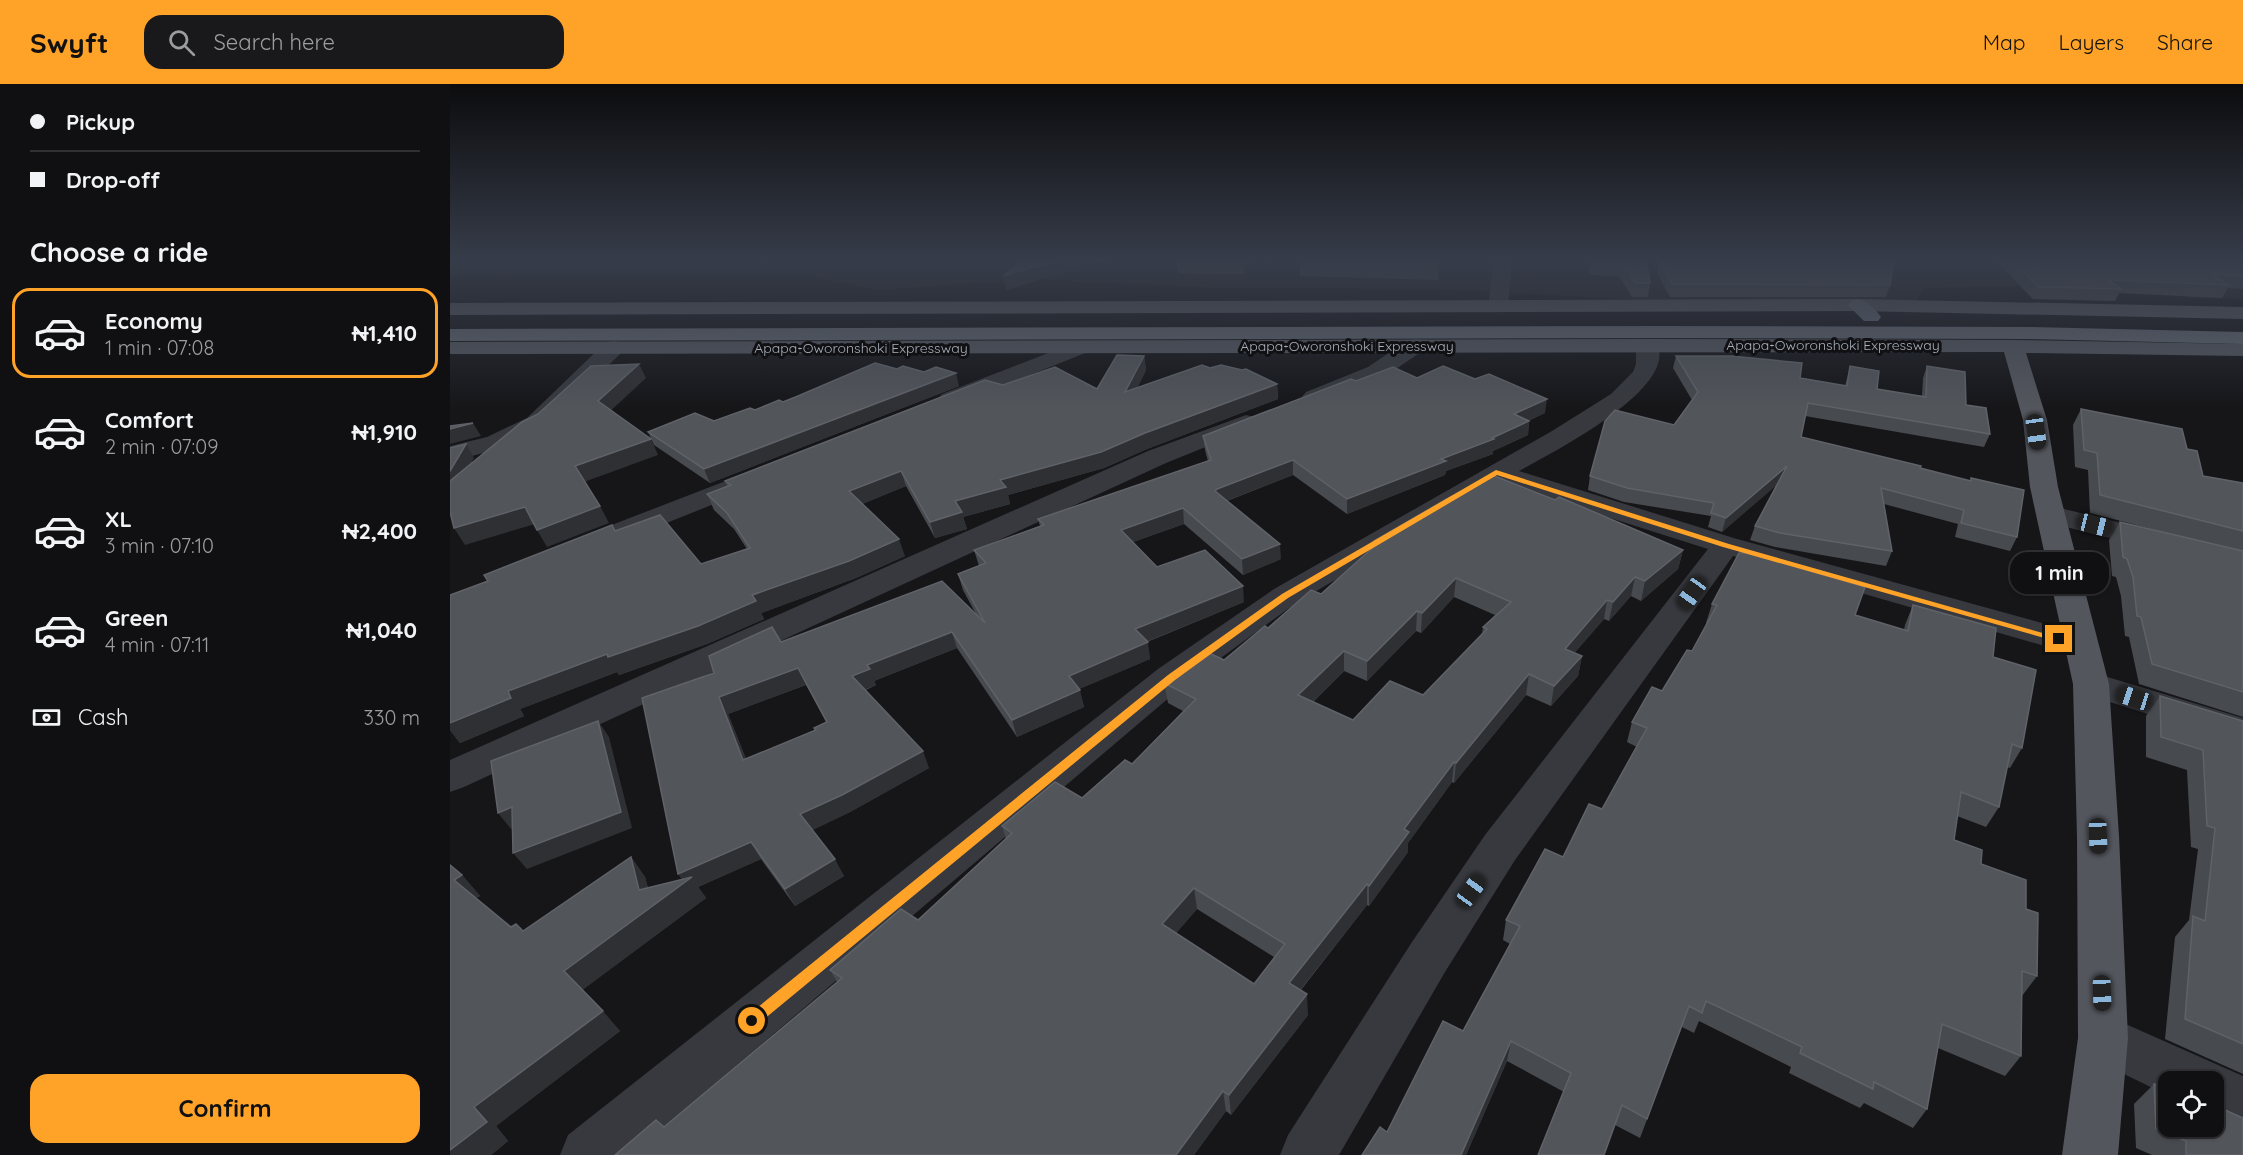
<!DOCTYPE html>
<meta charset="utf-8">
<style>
:root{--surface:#101013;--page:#19191c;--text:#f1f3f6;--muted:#9c9da0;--line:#303033;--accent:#ffa228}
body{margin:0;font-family:Quicksand,sans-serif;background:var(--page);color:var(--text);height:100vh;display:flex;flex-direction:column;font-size:22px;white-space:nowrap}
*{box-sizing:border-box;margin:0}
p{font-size:20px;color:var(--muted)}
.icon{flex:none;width:33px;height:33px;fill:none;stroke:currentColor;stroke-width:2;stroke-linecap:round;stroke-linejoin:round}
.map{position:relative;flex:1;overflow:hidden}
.panel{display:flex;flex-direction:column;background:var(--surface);width:450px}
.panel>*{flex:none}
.guide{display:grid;align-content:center;height:132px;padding:0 30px;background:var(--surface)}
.buttons{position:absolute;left:1708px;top:987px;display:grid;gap:12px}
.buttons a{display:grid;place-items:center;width:66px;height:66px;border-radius:12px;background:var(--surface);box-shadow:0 2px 4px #0004,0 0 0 2px var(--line);font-size:30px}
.end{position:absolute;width:27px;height:27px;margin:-14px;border:8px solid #ffa228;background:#111;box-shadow:0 0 0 3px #111}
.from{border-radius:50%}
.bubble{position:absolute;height:42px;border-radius:18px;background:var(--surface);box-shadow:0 2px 4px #0004,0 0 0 2px var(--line);font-size:20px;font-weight:700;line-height:42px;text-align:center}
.car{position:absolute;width:18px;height:36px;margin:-18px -9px;border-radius:8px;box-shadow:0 0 4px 2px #0007;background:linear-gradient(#222 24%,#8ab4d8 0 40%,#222 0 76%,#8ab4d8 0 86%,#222 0)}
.guide b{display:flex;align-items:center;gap:21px;height:57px;font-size:22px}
.guide b+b{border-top:2px solid var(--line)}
.guide i{width:15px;height:15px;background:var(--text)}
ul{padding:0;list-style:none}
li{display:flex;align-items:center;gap:18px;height:90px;margin:0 12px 9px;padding:0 18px;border:3px solid transparent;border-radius:18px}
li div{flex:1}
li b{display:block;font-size:22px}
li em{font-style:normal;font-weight:700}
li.current{border-color:var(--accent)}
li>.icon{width:54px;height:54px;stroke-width:1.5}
h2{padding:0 30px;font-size:27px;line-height:72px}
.pay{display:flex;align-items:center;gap:15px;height:66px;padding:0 30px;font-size:22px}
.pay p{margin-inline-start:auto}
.button{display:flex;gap:12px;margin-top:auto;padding:12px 30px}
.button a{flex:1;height:69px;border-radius:18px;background:var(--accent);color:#111;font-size:24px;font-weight:700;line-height:69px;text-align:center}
header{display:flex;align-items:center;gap:36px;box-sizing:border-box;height:84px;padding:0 30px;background:var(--accent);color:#111}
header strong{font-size:28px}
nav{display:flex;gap:33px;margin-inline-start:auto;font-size:21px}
.search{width:420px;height:54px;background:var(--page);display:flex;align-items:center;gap:15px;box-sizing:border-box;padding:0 21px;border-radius:18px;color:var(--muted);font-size:22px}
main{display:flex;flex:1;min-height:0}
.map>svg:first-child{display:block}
.built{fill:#222226}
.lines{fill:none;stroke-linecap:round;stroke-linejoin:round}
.minor{fill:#37393e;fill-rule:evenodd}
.major{fill:#53565d;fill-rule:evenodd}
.highway{fill:#626770;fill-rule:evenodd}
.wall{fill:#474a4e;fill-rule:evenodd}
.shaded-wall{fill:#2f3034}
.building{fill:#52555a;stroke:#5f6369;stroke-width:1.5;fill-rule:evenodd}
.route{fill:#ffa228}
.labels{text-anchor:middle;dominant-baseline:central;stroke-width:6;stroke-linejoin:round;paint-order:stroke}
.far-street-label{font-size:14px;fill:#a7afba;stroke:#111114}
</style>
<header>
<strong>Swyft</strong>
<div class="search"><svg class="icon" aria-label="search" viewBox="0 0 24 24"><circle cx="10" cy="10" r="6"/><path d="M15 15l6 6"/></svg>Search here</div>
<nav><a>Map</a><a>Layers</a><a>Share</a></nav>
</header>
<main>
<section class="panel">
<div class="guide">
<b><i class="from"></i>Pickup</b>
<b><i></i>Drop-off</b>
</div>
<h2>Choose a ride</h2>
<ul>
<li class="current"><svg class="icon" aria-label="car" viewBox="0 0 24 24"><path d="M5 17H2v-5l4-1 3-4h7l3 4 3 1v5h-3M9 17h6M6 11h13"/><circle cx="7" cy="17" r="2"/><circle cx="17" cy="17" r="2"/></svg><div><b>Economy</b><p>1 min · 07:08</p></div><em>₦1,410</em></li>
<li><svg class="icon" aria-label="car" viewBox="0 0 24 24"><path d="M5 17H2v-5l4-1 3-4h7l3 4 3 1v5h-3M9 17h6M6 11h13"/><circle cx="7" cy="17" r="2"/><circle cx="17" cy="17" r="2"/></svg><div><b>Comfort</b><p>2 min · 07:09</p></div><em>₦1,910</em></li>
<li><svg class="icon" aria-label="car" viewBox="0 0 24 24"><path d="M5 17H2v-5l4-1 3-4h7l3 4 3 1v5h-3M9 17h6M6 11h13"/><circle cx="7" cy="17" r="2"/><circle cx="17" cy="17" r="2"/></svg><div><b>XL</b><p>3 min · 07:10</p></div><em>₦2,400</em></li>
<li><svg class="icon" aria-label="car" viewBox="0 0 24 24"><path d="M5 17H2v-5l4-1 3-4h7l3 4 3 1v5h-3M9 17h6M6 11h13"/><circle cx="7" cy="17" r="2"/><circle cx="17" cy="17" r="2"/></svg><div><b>Green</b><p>4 min · 07:11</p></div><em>₦1,040</em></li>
</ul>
<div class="pay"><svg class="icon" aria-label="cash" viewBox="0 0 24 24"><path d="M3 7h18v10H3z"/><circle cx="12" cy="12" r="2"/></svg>Cash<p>330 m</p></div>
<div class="button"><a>Confirm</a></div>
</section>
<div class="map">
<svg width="1793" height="1071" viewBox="0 0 1793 1071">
<rect width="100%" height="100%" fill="#161619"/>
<polygon class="built" points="0,175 1793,175 1793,215 1740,214 1655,200 1474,204 1462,223 1224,218 992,205 766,204 583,195 428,206 355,191 0,190"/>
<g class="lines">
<g class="minor">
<polygon points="1044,175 1062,175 1058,223 1055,227 1041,227 1038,223"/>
<polygon points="966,255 974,256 977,261 974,266 934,293 864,320 856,318 852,313 856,308 918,283 958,256"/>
<path d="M 1197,255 L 1205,256 C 1236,302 1099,370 1069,387 L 1287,455 L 1643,553 L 1648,561 L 1643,569 L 1631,572 L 1619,569 L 1283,472 L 1065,776 L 995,888 L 889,1071 L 830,1071 L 838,1051 L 962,858 L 1035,751 L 1258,465 L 1050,399 L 846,519 L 734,601 L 181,1071 L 110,1071 L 118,1051 L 708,585 L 824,505 L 1102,347 L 1161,310 L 1183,288 L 1186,280 L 1186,261 L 1189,256 Z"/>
<polygon points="164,257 172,258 175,263 172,268 95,344 55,363 0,378 0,362 37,353 77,334 156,258"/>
<polygon points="627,258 635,259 638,264 635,269 508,320 500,322 492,320 488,315 492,310"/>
<polygon points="796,331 805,333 808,338 805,343 716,379 14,703 0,708 0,676 698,367"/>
<polygon points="299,388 309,390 313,396 309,402 179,454 169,457 159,454 154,448 159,442"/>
<polygon points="1602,422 1793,469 1793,487 1592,437 1588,431 1592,425"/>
<polygon points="1641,588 1793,634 1793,660 1628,608 1623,600 1628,592"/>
<polygon points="1653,930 1793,992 1793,1047 1764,1034 1764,998 1719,998 1719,1012 1635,971 1628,954 1635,937"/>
</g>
<g class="major">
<polygon points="1408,215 1793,223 1793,235 1408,227 0,231 0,219"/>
<polygon points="1197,255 1563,256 1793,260 1793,272 1576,269 1597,336 1608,403 1659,600 1669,752 1678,954 1668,1071 1612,1071 1628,954 1627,752 1623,600 1580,403 1573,336 1554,268 0,270 0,258"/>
</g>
<g class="highway">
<path d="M 1408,215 C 1418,217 1425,225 1431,233 L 1428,237 L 1414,237 L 1398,221 L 1401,217 Z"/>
<polygon points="1215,242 1581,243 1793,248 1793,260 1581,255 1215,254 0,257 0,245"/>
</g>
</g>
<g class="wall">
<polygon points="800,175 794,190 728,189 727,180"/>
<polygon points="850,175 990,175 988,196 850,192"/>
<polygon points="1138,175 1196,175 1200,199 1198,213 1182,213 1169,192 1139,191"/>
<polygon points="1245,175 1440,201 1436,213 1220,213 1207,189 1209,177 1244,179"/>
<polygon points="1544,175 1793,175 1793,205 1778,204 1772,214 1669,209 1665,217 1583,215"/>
<polygon points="694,272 696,286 687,304 760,284 827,300 828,315 697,365 654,384 558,411 560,420 513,433 517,445 485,454 456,402 412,420 455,472 406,494 311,529 314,535 257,560 169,591 167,588 70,625 74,632 10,659 0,646 0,511 38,497 165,447 251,480 297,465 284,445 264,426 257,410 277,403 275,397 553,301 647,305"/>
<polygon points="1226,272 1395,302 1400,282 1427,305 1472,312 1473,294 1477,282 1516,321 1540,350 1534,363 1355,332 1351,353 1520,397 1521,394 1567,453 1560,467 1505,453 1508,440 1434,420 1442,467 1436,482 1325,463 1300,456 1305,442 1327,400 1272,448 1258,443 1261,432 1174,418 1138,406 1140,392 1224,341 1242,316 1223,284"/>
<polygon points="447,285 509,302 260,399 204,361 198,348 264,337"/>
<path d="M 967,294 L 1095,329 L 1078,337 L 1079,337 L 1078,351 L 1043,367 L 1043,370 L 996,387 L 995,391 L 897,430 L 843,391 L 777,417 L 831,475 L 793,491 L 734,440 L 683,458 L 707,483 L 794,518 L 697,558 L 700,575 L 629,605 L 634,623 L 567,653 L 507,564 L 424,597 L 426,601 L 416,606 L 479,684 L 400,728 L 362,746 L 394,792 L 345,822 L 311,775 L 248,803 L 256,814 L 132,906 L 170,947 L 46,1042 L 58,1057 L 41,1071 L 12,791 L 30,812 L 26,814 L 61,843 L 73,847 L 181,773 L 195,793 L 198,804 L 232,796 L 264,589 L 331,558 L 526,530 L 513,506 L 508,490 L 529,482 L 524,466 L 590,442 L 588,435 L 758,377 L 755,366 L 753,352 L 906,297 ZM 356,601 L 376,638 L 364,644 L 365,646 L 296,675 L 278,630 Z"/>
<polygon points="1631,325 1737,365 1753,392 1793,399 1793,633 1689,600 1679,553 1675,552 1671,512 1666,493 1662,492 1659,456 1670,438 1729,452 1640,429 1638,386 1625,383 1623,341"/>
<path d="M 924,457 L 1233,466 L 1228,485 L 1191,517 L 1181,512 L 1159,537 L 1154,535 L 1124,569 L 1132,572 L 1128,592 L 1101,622 L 1076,611 L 1004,699 L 1002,698 L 958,759 L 958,768 L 919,822 L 917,821 L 851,906 L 858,931 L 781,1031 L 776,1027 L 744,1071 L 165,1071 L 214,1043 L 387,898 L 380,886 L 468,836 L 556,755 L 552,742 L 632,714 L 682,680 L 733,627 L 718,619 L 714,599 L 774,576 L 818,544 L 871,510 L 924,463 ZM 1004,513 L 1045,531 L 1033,543 L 1032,550 L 973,611 L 903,636 L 863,618 L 894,587 L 917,597 L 966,547 L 971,549 ZM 747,825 L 824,873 L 804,900 L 726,849 Z"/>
<polygon points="1262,520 1405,531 1454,546 1455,541 1463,521 1543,573 1572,664 1560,684 1557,683 1549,723 1536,743 1507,732 1504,756 1531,780 1576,825 1587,892 1572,912 1571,972 1555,992 1488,964 1477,1025 1463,1044 1414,1019 1410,1024 1339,989 1341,983 1249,937 1244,949 1232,943 1190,1054 1165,1041 1114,1008 1057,977 1016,1071 912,1071 937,1048 1013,947 1060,860 1053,856 1056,836 1113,773 1152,725 1187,663 1177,658 1182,638 1212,607 1242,567 1257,540 1256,539"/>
<polygon points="1710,612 1793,637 1793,990 1715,955 1725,853 1739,836 1748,765 1741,763 1737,686 1696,673 1696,632"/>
<polygon points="1704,1000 1719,1042 1793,1071 1702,1071 1686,1064 1684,1020"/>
</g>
<g class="shaded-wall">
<polygon points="612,175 660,175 556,206 553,192"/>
<polygon points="796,175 800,175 794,190 793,180"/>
<polygon points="989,175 990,175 988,196"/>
<polygon points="694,272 696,286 678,323 675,308"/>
<polygon points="189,280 196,294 155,332 148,317"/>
<polygon points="506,289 509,302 260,399 254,385"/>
<polygon points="827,300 828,315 697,365 654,384 558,411 560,420 513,433 517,445 485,454 480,438 505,417 550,396 695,349"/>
<polygon points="1097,315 1095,329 1062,344 1064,330"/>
<polygon points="1079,337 1078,351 1043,367 1043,370 996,387 995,391 897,430 897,415"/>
<polygon points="23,339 31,352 0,360 0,345"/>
<polygon points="201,355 208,371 134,398 125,382"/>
<polygon points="16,360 24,374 0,417 0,387"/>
<polygon points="843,376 843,391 768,420 765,407 767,405"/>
<polygon points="1337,382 1333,396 1272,448 1276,434"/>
<polygon points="451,387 456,402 405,423 399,407"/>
<polygon points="150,422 159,439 97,463 87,446"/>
<polygon points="75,423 85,440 15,461 4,444"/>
<polygon points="733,424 734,440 674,461 671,446"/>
<polygon points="449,455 455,472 406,494 311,529 314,535 257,560 169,591 167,588 70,625 74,632 10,659 0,646 0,639 58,607"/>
<polygon points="830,460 831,475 793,491 792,475"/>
<polygon points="1233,466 1228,485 1191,517 1195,497"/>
<polygon points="1185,493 1181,512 1159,537 1163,518"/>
<polygon points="1006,494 1004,513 971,549 972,529"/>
<polygon points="793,502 794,518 688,561 685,545"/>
<polygon points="1157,516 1154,535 1111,585 1115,565"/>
<polygon points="967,527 966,547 917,597 917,577"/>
<polygon points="502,548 507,564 424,597 426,601 409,608 402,592 417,581"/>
<polygon points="698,558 700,575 622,608 619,592"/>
<polygon points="894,567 894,587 849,631 848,611"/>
<polygon points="1132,572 1128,592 1101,622 1104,602"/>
<polygon points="348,584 356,601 278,630 303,693 293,676 269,613"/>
<polygon points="1079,590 1076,611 1004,699 1006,679"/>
<polygon points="630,606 634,623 567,653 562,636"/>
<polygon points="148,637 159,653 182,744 77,785 63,769"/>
<polygon points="473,667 479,684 400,728 359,748 350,730"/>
<polygon points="1004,678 1002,698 958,759 958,768 919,822 919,802 954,745"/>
<polygon points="62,723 75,740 61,745 48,729"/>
<polygon points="301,758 311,775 248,803 256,814 131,907 114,887 189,806 181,773 195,793 203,822 234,799 228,790"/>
<polygon points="385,775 394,792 345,822 335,805"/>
<polygon points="12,791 30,812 22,817 4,796"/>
<polygon points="917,800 917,821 840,919 839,899"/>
<polygon points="744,804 747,825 716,861 712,840"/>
<polygon points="857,910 858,931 781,1031 779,1011"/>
<polygon points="153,927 170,947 46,1042 58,1057 41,1071 0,1071 0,1066 24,1023"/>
<polygon points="1061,957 1057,977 1016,1071 1011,1071"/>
<polygon points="773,1007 776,1027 744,1071 726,1071"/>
</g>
<g class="building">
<polygon points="574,175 612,175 553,192"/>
<polygon points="732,175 796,175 793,180 727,180"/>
<polygon points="850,175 989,175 989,180 849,176"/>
<polygon points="1141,175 1196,175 1200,199 1185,199 1172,178 1141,177"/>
<polygon points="1245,175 1444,175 1440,201 1222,200 1209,177 1247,179"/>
<polygon points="1560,175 1793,175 1793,192 1761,190 1779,201 1658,196 1671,205 1588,203"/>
<polygon points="667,271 694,272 675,308 752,281 760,284 771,281 792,286 796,285 827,300 695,349 651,368 550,396 556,403 505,417 512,428 480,438 451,387 399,407 449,455 399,477 302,511 306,517 248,542 158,573 157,570 58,607 61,614 0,639 0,511 38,497 34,491 162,441 165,447 210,431 251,480 300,464 277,429 257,410 281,401 275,397 535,296 553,301 605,283 647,305"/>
<polygon points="1226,272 1281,272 1352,279 1350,294 1397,302 1400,282 1429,287 1427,305 1476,313 1477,282 1515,288 1516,321 1536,324 1540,350 1358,319 1351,353 1471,382 1470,384 1521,397 1521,394 1574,406 1567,453 1511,439 1514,426 1431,404 1442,467 1330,449 1305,442 1337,382 1276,434 1261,429 1264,419 1177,404 1140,392 1155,337 1165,326 1224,341 1248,308"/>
<polygon points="425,279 447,285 453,282 474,288 486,283 506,289 254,385 198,348 245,329 264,337 300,324 305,326 329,316 333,318 348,312"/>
<polygon points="189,280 148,317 201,355 125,382 150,422 87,446 75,423 4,444 0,428 0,397 72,338 88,330 141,282"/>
<path d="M 993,282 L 1025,295 L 1039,290 L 1097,315 L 1064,330 L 1079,337 L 1042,354 L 1044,355 L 991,375 L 996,377 L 897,415 L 843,376 L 767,405 L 765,407 L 830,460 L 792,475 L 733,424 L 671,446 L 707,483 L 755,466 L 793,502 L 685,545 L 698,558 L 619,592 L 630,606 L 562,636 L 502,548 L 417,581 L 420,585 L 402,592 L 473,667 L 392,711 L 350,730 L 385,775 L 335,805 L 301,758 L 228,790 L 192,614 L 264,589 L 259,572 L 322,543 L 331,558 L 492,497 L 535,539 L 508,490 L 536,479 L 524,466 L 594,441 L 588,435 L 761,376 L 753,352 L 901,295 L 906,297 L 943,283 L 967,294 ZM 348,584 L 377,638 L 364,644 L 366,646 L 293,676 L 269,613 Z"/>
<polygon points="1631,325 1732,345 1737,365 1747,367 1753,392 1793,399 1793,447 1650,411 1647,369 1634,366"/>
<polygon points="23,339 0,345 0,342"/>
<polygon points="16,360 0,387 0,364"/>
<path d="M 1042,391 L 1105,416 L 1109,413 L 1233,466 L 1195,497 L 1185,493 L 1163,518 L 1157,516 L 1115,565 L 1132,572 L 1104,602 L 1079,590 L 1006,679 L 1004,678 L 954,745 L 959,748 L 919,802 L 917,800 L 839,899 L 857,910 L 779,1011 L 773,1007 L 726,1071 L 165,1071 L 206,1036 L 214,1043 L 392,894 L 380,886 L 451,825 L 468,836 L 562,749 L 552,742 L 605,698 L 632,714 L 675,676 L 682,680 L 746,615 L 714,599 L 746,573 L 755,567 L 774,576 L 815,542 L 818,544 L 861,506 L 871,510 L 928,459 L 924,457 L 995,416 ZM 1006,494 L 1061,518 L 1033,543 L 1037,545 L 973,611 L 940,597 L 903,636 L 848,611 L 894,567 L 917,577 L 967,527 L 972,529 ZM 744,804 L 835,860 L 804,900 L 712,840 Z"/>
<polygon points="1670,438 1793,467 1793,608 1702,580 1691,533 1687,532 1683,493 1677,475 1673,473"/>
<polygon points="1289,469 1298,469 1415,503 1405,531 1458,547 1463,521 1546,544 1543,573 1586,586 1572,664 1562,660 1549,723 1511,708 1504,756 1532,766 1531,780 1576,796 1576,825 1588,829 1587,892 1572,887 1571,972 1492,940 1477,1025 1424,998 1423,1005 1350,969 1352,963 1256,917 1252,929 1239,922 1197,1035 1172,1021 1154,1071 1088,1071 1121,989 1061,957 1011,1071 912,1071 930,1043 937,1048 993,937 1013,947 1070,842 1056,836 1095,765 1113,773 1139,720 1152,725 1197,644 1182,638 1202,603 1212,607 1237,566 1242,567 1267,521 1262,520"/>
<polygon points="1710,612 1793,637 1793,960 1735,935 1743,832 1755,837 1765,744 1757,742 1753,666 1711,653"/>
<polygon points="148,637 171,728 63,769 62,723 48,729 41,677"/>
<polygon points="181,773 189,806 242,793 114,887 153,927 24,1023 37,1038 0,1066 0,781 12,791 4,796 61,843 66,840 73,847"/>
<polygon points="1704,1000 1719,1007 1719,1042 1764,1042 1764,1021 1793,1034 1793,1071 1736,1071 1736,1057 1706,1045"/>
</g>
<linearGradient id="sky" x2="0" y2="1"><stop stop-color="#0c0c0e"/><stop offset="0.54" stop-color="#363c49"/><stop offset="1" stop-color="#363c49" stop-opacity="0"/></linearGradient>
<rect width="1793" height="325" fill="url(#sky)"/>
<polygon class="route" points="1046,386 1279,460 1614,555 1605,557 1273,463 1047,391 838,514 725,596 307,941 302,944 297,941 295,937 297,932 718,591 832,510"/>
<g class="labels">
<g class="far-street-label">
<text x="1383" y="261">Apapa-Oworonshoki Expressway</text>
<text x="897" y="262">Apapa-Oworonshoki Expressway</text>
<text x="411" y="264">Apapa-Oworonshoki Expressway</text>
</g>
</g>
</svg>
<div class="buttons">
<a><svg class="icon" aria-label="locate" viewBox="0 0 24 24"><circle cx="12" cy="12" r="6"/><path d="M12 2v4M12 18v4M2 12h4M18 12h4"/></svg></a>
</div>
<i class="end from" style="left:302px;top:937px"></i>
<i class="end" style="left:1609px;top:555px"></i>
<div class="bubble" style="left:1560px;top:468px;width:99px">1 min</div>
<i class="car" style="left:1586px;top:348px;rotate:172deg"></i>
<i class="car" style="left:1645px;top:441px;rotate:104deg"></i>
<i class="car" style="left:1242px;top:509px;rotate:215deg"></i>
<i class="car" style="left:1684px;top:614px;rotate:288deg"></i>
<i class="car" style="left:1648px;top:752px;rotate:178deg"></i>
<i class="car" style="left:1021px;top:807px;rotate:36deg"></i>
<i class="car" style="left:1652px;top:909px;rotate:178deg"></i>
</div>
</main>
